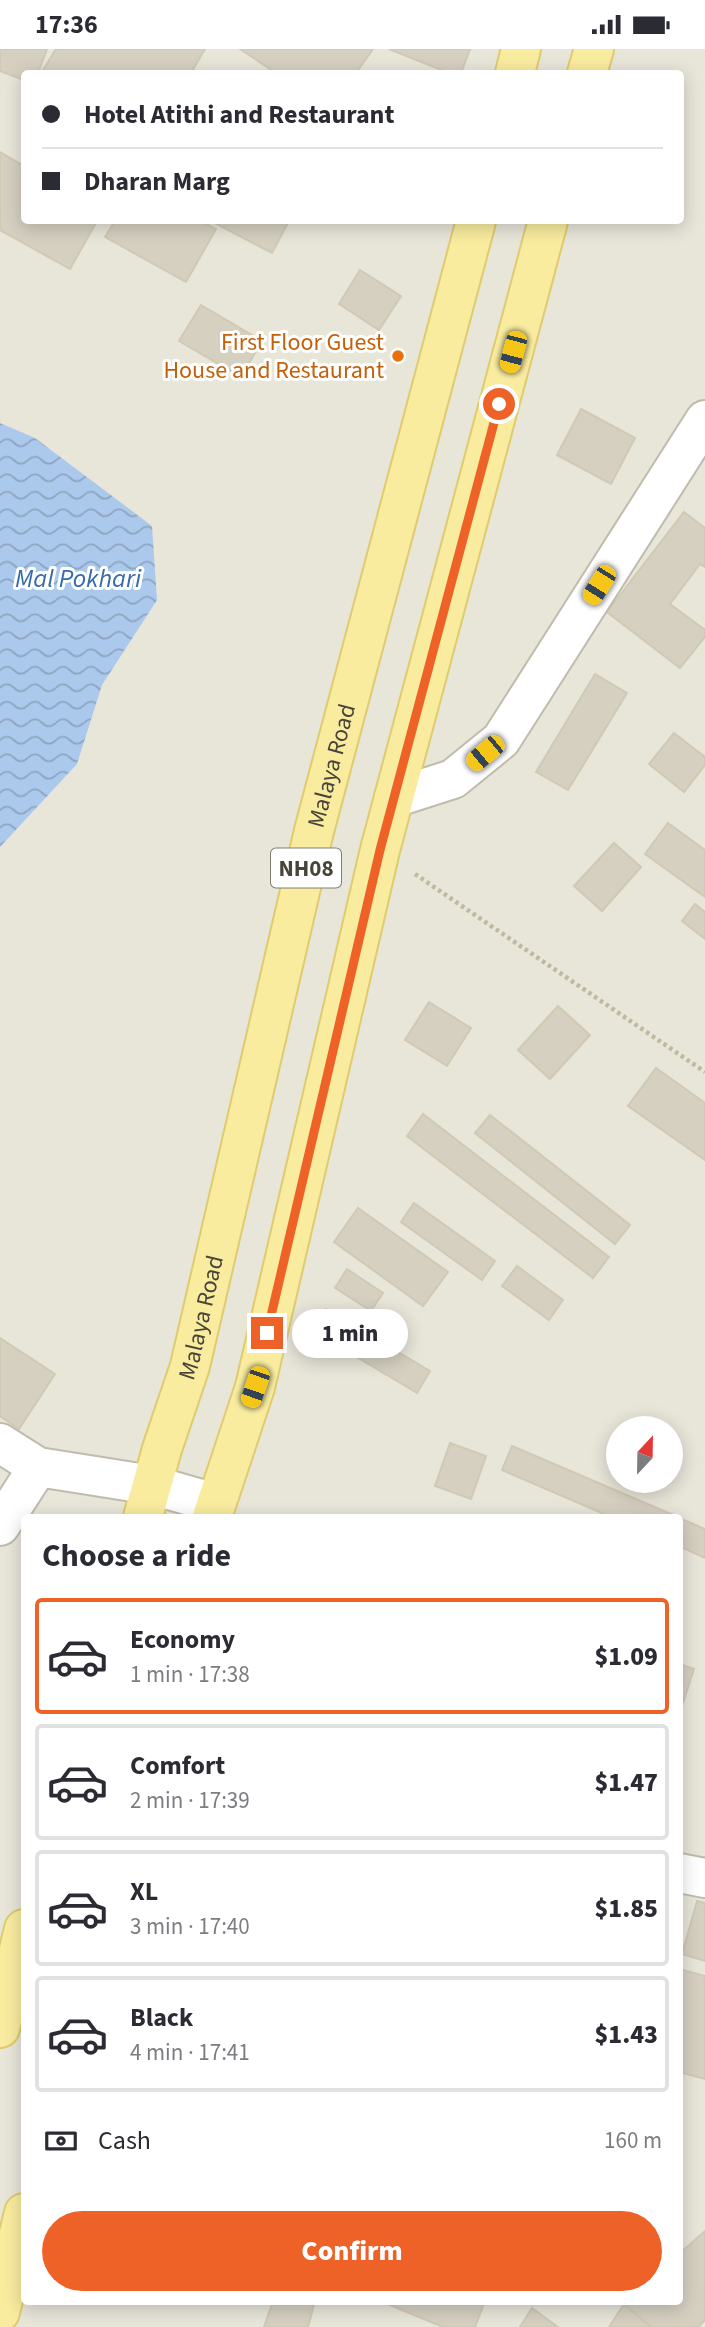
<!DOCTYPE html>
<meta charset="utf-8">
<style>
:root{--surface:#fff;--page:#f7f7f7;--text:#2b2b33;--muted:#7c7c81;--line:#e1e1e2;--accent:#ee6228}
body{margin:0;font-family:"Source Sans 3",sans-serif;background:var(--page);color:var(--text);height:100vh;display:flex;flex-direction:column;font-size:26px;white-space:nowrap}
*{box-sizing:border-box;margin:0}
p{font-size:23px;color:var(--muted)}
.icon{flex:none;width:38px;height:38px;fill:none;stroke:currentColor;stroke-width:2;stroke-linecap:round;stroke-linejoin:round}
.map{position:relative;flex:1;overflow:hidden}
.side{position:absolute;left:21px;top:1465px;width:662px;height:791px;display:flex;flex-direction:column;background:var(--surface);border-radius:7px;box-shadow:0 4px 18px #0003}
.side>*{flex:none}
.guide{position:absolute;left:21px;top:21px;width:663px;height:154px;border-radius:7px;box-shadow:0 4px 18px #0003;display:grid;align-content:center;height:154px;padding:0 21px;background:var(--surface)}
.needle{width:46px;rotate:22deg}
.fabs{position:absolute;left:606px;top:1367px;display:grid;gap:14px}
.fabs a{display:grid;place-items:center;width:77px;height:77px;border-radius:50%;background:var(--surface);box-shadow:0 4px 18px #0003;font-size:35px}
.end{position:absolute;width:32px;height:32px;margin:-16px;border:9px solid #ee6228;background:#fff;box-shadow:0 0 0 4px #fff}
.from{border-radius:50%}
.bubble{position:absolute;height:49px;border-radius:24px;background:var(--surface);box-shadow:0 4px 18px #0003;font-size:23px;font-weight:800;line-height:49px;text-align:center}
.car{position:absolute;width:21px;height:42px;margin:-21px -10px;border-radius:9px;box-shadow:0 0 5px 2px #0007;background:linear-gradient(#f5c518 24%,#345 0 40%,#f5c518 0 76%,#345 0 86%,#f5c518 0)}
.guide b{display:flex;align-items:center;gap:24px;height:66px;font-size:26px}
.guide b+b{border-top:2px solid var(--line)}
.guide i{width:18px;height:18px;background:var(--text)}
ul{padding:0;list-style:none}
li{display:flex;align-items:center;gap:21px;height:116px;margin:0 14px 10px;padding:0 7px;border:4px solid var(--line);border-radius:7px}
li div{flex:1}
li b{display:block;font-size:26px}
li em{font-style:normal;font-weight:800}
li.active{border-color:var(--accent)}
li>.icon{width:63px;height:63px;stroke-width:1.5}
h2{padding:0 21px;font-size:32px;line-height:84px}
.pay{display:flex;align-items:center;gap:18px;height:77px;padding:0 21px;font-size:26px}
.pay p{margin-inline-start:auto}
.button{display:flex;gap:14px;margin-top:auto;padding:14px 21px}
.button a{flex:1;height:80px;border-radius:42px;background:var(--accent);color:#fff;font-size:28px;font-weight:800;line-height:80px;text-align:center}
.status{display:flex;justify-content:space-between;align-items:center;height:49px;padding:0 35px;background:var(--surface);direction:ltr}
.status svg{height:19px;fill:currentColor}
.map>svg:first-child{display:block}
.residential{fill:#e8e5d9;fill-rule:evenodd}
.water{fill:url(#water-waves)}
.building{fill:#d5d0c0;stroke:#d0c9b4;stroke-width:2}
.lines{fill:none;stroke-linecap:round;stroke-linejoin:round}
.minor-casing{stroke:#bfbcad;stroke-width:42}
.major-casing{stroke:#decc6f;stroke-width:42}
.path{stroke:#c0b99f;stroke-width:4.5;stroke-dasharray:3.5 3.5;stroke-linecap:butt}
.minor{stroke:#fff;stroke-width:38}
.major{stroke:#f9ec9f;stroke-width:38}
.route{stroke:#ee6228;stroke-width:9}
.food-dot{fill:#e8710a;stroke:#fff;stroke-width:2.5}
.labels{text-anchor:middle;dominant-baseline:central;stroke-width:6;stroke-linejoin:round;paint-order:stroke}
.shield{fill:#fff;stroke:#7f7c74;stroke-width:2}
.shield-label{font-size:23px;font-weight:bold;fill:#484439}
.food-label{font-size:24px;fill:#c56008;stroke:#fff;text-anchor:end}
.street-label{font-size:24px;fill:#484439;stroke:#fff}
.water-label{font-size:26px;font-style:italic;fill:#376baf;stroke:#fff}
</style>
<div class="status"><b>17:36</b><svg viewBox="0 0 49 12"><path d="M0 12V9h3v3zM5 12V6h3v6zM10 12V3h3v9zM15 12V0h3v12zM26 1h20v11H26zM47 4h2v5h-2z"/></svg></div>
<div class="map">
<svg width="705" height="2278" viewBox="0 0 705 2278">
<defs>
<pattern id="water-waves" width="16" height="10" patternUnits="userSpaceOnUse" patternTransform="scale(1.75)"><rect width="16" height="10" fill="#abc9ed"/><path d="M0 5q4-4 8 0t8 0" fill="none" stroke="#8da5c1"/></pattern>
</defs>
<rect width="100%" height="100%" fill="#f4f3ea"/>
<path class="residential" d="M 0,0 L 705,0 L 705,2278 L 0,2278 ZM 24,24 L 681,24 L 681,172 L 24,172 ZM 618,1379 L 670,1379 L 670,1432 L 618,1432 ZM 24,1468 L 679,1468 L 679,2252 L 24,2252 Z"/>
<polygon class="water" points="0,374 35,389 152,477 157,551 102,636 77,715 0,798"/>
<g class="building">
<polygon points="0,0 47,0 38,24 24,24 24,31 0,22"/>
<polygon points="56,0 205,0 191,24 48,24 43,21"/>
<polygon points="240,0 373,0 356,24 276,24"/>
<polygon points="389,0 470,0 461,24 449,24"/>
<polygon points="0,103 24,117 24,172 97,172 70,220 0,181"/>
<polygon points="115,172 200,172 216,180 186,233 105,188"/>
<polygon points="211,172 289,172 272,204"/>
<polygon points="360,221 401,247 379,281 339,255"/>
<polygon points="201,256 262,292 241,328 179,292"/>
<polygon points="581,360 635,389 611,435 557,406"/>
<polygon points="684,463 705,479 705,518 700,515 670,555 705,581 705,588 680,619 607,563"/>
<polygon points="595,625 627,644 568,741 536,723"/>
<polygon points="674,684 705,708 705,716 684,743 649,715"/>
<polygon points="668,774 705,801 705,848 645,805"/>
<polygon points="614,794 641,818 602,862 574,837"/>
<polygon points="695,855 705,863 705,890 682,872"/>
<polygon points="429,953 471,979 447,1017 405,991"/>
<polygon points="558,957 590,986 550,1030 518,1001"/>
<polygon points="656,1019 705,1054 705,1111 628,1057"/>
<polygon points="423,1065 609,1208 593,1229 407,1087"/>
<polygon points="490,1066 630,1176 615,1195 475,1084"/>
<polygon points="414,1154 495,1212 482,1231 401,1173"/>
<polygon points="358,1159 448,1223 423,1257 334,1193"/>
<polygon points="517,1217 563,1251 549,1271 502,1237"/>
<polygon points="347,1220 383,1244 371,1262 335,1239"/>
<polygon points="326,1260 430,1322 417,1344 313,1282"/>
<polygon points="0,1289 55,1325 19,1380 0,1367"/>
<polygon points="450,1394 486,1407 471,1450 435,1437"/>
<polygon points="512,1397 678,1468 611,1468 502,1421"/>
<polygon points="679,1469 705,1480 705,1509 679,1497"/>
<polygon points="679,1615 694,1620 680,1663 679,1662"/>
<polygon points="697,1852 705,1854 705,1912 682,1905"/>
<polygon points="679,1920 705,1927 705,2030 679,2023"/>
<polygon points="705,2182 705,2271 698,2278 651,2278 624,2255 627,2252 679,2252 679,2205"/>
<polygon points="273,2252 302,2252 314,2256 308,2278 264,2278"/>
<polygon points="380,2252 485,2252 475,2278 443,2278"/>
<polygon points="624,2255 651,2278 609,2278"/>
<polygon points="532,2259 558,2278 520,2278"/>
</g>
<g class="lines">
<defs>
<g id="minor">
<polyline points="394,749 453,730 501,691 705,371"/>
<polyline points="0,1394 38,1418 152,1436 215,1454"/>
<polyline points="0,1477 38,1418"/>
<polyline points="679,1824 705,1829"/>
</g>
<g id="major">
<polyline points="515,24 521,0"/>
<polyline points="587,24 594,0"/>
<path id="s1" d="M 143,1468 L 162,1400 L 190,1317 L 314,782 L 476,172"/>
<polyline points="212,1468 255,1338 380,801 548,172"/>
<polyline points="0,1979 24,1880"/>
<polyline points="0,2263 24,2164"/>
</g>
</defs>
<use href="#minor" class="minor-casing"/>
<use href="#major" class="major-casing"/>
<polyline class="path" points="415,825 705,1023"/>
<use href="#minor" class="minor"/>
<use href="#major" class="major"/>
</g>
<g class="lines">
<polyline class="route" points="267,1284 380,801 499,355"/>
</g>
<circle class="food-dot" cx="398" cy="307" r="7"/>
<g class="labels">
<rect class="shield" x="271" y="799.5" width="70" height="39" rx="5"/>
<g class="shield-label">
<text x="306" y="819">NH08</text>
</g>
<g class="food-label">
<text x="384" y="293">First Floor Guest<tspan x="384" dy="28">House and Restaurant</tspan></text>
</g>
<g class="street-label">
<text stroke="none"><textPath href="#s1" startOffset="775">Malaya Road</textPath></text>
<text stroke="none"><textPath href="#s1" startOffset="208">Malaya Road</textPath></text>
</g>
<g class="water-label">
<text x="78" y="529">Mal Pokhari</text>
</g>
</g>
</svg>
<div class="fabs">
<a><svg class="needle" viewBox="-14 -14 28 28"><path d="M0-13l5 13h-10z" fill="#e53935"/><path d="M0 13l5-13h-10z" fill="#7c7c81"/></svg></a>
</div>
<i class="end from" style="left:499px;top:355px"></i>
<i class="end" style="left:267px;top:1284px"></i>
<div class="bubble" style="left:292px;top:1260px;width:116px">1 min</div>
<i class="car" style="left:513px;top:303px;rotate:195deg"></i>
<i class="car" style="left:599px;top:536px;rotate:212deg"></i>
<i class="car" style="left:485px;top:704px;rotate:230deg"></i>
<i class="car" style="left:255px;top:1338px;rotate:199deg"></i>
<div class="guide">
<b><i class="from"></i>Hotel Atithi and Restaurant</b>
<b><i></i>Dharan Marg</b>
</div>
<section class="side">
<h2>Choose a ride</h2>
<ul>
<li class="active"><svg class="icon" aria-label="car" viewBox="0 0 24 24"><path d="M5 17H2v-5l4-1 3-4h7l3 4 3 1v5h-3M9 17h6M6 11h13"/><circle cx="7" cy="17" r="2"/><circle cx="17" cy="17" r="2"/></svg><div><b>Economy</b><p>1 min · 17:38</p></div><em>$1.09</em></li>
<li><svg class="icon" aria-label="car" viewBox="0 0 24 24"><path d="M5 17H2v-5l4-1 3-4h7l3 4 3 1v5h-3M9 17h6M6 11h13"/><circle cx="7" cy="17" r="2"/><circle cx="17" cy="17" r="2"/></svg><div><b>Comfort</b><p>2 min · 17:39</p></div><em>$1.47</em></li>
<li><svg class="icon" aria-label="car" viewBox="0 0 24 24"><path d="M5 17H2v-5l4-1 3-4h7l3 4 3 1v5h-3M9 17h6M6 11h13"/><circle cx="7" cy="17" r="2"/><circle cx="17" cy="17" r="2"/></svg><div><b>XL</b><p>3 min · 17:40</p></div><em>$1.85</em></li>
<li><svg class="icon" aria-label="car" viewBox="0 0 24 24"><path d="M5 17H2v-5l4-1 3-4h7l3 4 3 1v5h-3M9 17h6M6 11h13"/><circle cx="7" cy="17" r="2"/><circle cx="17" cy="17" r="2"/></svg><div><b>Black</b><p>4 min · 17:41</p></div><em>$1.43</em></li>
</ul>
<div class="pay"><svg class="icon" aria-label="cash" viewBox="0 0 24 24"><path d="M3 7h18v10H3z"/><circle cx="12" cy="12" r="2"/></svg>Cash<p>160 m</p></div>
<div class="button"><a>Confirm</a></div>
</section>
</div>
